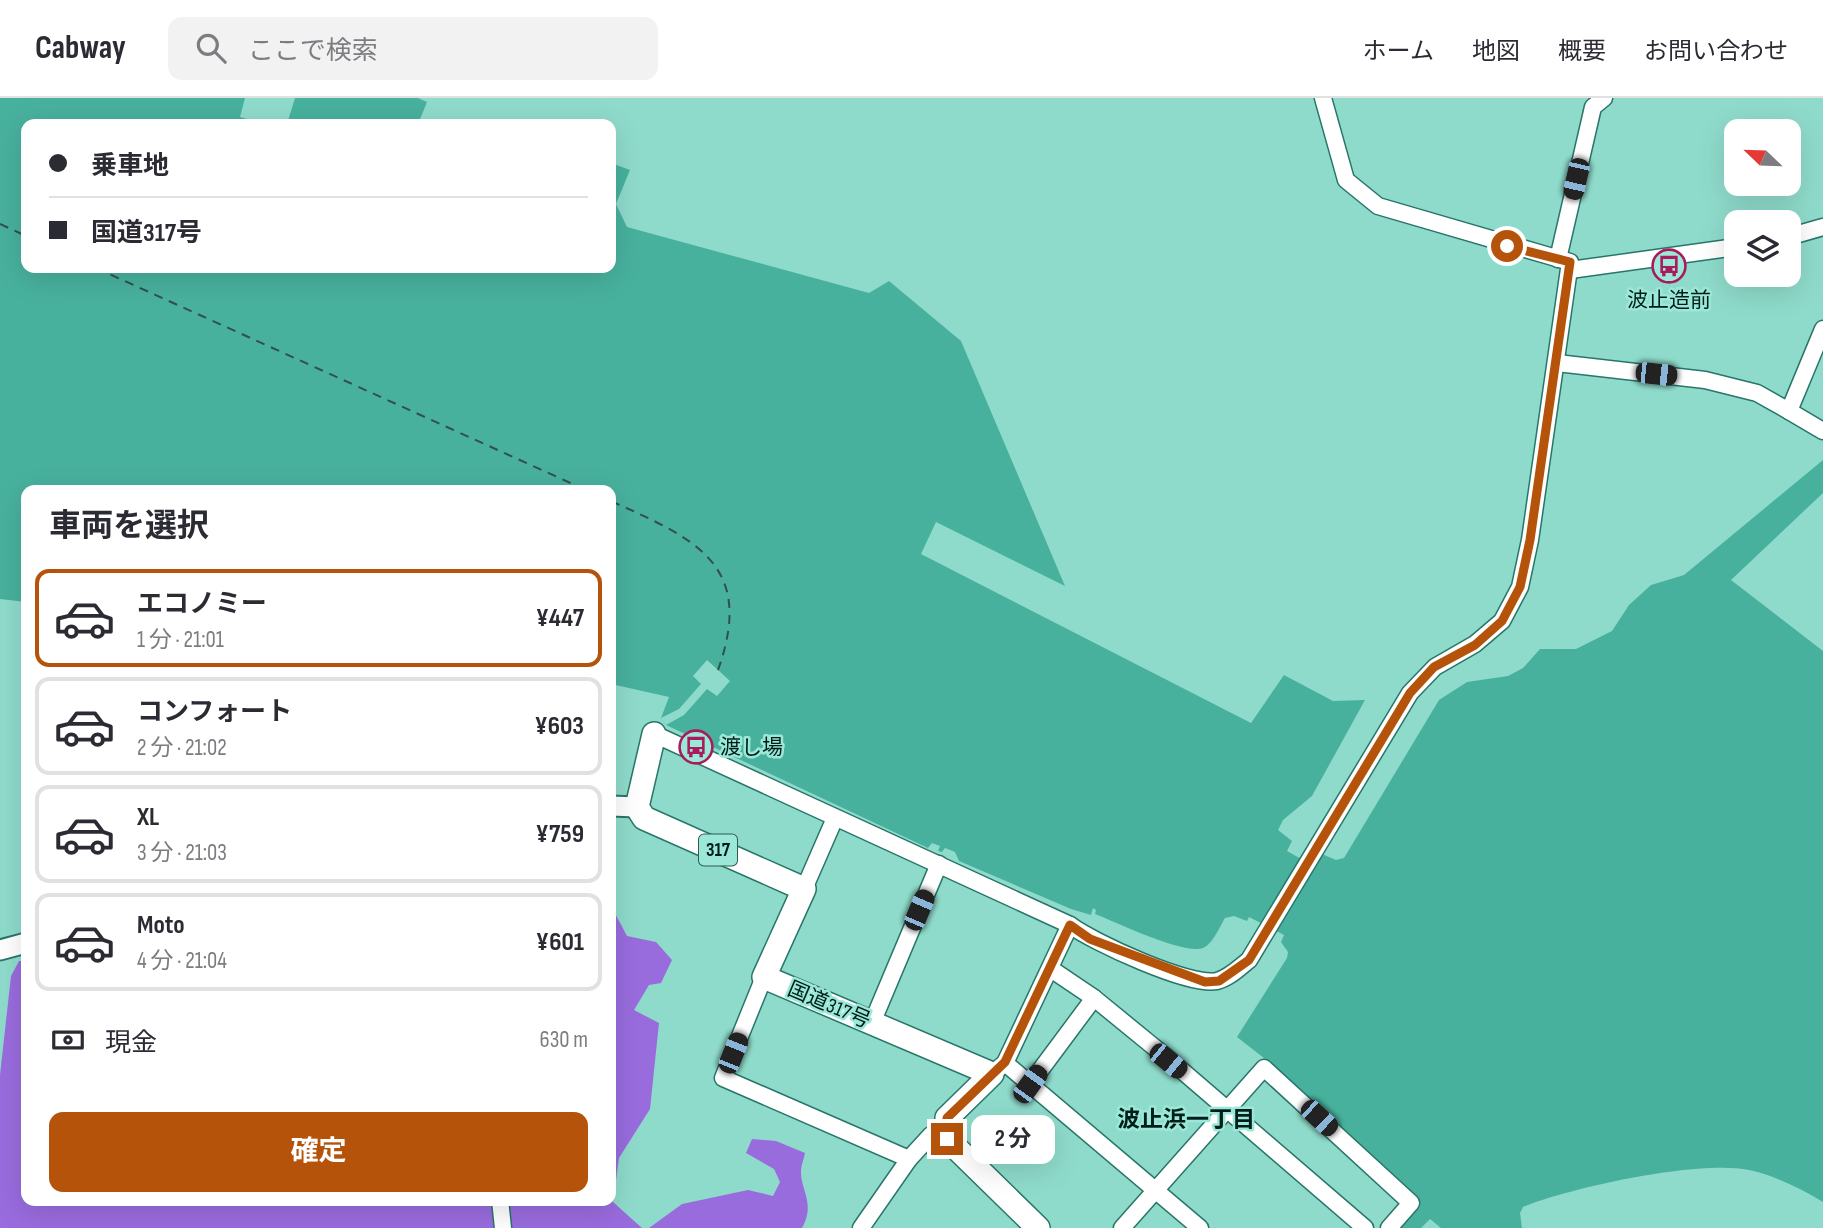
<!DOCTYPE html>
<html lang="ja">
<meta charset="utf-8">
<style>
:root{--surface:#fff;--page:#f2f2f3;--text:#2b2b33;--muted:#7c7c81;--line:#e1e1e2;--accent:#b45309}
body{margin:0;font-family:"Sofia Sans Condensed","Noto Sans JP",sans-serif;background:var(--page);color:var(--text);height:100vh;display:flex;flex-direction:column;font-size:26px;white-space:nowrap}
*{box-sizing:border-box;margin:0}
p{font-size:23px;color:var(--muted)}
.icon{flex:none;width:38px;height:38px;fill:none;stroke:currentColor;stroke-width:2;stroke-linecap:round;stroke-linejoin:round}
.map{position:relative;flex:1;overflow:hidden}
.details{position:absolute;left:21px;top:387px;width:595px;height:721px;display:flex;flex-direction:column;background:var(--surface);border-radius:14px;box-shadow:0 7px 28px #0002}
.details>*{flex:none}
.hud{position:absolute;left:21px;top:21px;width:595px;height:154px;border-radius:14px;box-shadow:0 7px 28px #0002;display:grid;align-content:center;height:154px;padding:0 28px;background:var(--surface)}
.needle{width:46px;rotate:293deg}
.controls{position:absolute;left:1724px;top:21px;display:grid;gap:14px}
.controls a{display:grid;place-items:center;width:77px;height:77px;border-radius:14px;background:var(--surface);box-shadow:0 7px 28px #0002;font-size:35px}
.end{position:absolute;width:32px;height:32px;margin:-16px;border:9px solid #b45309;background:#fff;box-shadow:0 0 0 4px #fff}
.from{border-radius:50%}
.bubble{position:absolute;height:49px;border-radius:14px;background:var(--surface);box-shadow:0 7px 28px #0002;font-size:23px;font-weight:700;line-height:49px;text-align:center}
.car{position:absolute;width:21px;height:42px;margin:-21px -10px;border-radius:9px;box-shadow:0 0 5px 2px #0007;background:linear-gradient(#222 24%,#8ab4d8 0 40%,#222 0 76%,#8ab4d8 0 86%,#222 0)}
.hud b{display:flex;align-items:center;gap:24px;height:66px;font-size:26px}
.hud b+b{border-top:2px solid var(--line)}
.hud i{width:18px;height:18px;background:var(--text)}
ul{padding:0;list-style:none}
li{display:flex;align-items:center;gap:21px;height:98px;margin:0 14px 10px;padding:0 14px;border:4px solid var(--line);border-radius:14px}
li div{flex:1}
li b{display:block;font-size:26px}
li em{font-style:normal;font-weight:700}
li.on{border-color:var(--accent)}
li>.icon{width:63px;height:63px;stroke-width:1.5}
h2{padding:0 28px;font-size:32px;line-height:84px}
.pay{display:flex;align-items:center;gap:18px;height:77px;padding:0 28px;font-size:26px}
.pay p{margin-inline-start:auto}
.action{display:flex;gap:14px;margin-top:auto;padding:14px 28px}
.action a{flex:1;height:80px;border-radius:14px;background:var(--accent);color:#fff;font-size:28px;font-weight:700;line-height:80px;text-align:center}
header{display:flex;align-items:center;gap:42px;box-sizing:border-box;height:98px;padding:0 35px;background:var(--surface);border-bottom:2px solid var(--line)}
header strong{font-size:33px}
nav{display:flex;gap:38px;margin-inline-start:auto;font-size:24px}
.search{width:490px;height:63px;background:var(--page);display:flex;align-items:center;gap:18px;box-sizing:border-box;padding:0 24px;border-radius:14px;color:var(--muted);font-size:26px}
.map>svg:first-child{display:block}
.forest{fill:#996cde}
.water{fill:#48b19e}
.pier{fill:#8fdbcb}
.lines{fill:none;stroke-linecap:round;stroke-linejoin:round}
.ferry{stroke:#31514a;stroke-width:2;stroke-dasharray:9 7;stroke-linecap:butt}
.minor-casing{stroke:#277669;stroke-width:19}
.major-casing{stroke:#277669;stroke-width:23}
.highway-casing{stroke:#277669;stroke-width:26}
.minor{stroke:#fff;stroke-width:16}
.major{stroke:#fff;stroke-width:19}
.highway{stroke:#fff;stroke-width:23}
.route{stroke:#b45309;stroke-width:9}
.labels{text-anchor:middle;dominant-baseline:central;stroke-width:5;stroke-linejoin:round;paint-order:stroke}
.shield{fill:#9ce8d8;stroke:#2f5b52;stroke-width:2}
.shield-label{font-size:19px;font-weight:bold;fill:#001e19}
.poi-label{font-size:21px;fill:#001e19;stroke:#9ce8d8}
.street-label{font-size:21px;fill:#001e19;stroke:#9ce8d8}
.neighbourhood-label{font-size:23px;font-weight:bold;fill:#001e19;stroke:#9ce8d8}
</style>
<header>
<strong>Cabway</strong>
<div class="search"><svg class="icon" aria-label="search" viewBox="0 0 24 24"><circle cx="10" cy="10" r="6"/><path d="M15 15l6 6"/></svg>ここで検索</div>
<nav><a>ホーム</a><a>地図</a><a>概要</a><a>お問い合わせ</a></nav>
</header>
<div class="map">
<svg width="1823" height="1130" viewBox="0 0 1823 1130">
<rect width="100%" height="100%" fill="#8fdbcb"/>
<g class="forest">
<polygon points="611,808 627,838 656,844 672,862 661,885 649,887 634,912 659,925 650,1011 619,1060 613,1104 642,1130 0,1130 0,977 11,878 19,863 26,863 26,1102 611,1102"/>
<path d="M 752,1041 L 776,1043 L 805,1055 C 804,1061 801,1067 801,1073 C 800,1091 816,1105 802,1130 L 649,1130 L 682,1106 L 748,1092 L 773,1098 L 780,1084 L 774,1071 L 746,1055 Z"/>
</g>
<g class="water">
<path d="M 0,0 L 245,0 L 240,19 L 265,26 L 26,26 L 26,170 L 611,170 L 611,65 L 630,72 L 616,106 L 627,129 L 869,195 L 889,183 L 961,243 L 1065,488 L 936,424 L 921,456 L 1251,625 L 1284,577 L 1333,603 L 1365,602 L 1312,698 L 1283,722 L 1278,732 L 1292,743 L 1287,753 L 1314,768 L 1322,756 L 1336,762 L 1344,760 L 1439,602 L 1467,584 L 1508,578 L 1523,570 L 1540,551 L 1576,551 L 1612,533 L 1629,507 L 1651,487 L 1684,477 L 1823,362 L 1823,395 L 1731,482 L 1823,553 L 1823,1104 C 1801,1091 1774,1077 1749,1072 C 1698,1062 1573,1089 1523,1109 L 1520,1115 L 1522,1130 L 1441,1130 L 1430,1121 L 1421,1130 L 1392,1130 L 1412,1104 L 1269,964 L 1237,939 L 1287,860 L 1288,854 L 1281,844 L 1284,837 L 1249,819 L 1247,823 L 1234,818 L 1225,820 C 1220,828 1213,846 1203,850 C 1183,857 1116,824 1095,816 L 1096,812 L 1093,810 L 1091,817 L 1071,811 L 959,763 L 955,754 L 945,750 L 942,754 L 938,753 L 940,748 L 932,745 L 928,750 L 666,627 L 661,620 L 669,599 L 611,586 L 611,392 L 26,392 L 26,504 L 0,501 Z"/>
<polygon points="295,0 418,0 427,4 418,26 287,26"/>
</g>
<polygon class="pier" points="707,562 730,583 717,598 707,591 684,617 666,627 661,620 679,611 701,586 693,578"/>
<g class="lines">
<g class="ferry">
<polyline points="0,126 26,138"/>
<polyline points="96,170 586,392"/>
<path d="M 611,403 C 695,441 756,466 718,572"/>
</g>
<defs>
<g id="minor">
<polyline points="1788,139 1823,129"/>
<polyline points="1558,161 1593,9 1604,0"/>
<polyline points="1570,172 1736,149"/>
<polyline points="1823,231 1789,313 1823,333"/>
<polyline points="1557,265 1705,282 1757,295 1789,313"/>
<path d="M 654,636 L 1070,827 C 1093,844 1190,889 1217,883 C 1229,880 1239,870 1249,862 L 1410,595 L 1435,569 L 1475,546 L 1502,523 L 1520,489 L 1530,442 L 1570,164 L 1378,108 L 1346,82 L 1323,0"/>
<polyline points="804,791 835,720"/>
<polyline points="1051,871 1094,900 1165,958 1365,1130"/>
<polyline points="764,879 723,980 909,1061 931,1037 946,1030"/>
<polyline points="872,925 939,766"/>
<polyline points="1005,965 1200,1130"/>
<polyline points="999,970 1005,965 1070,827"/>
<polyline points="1030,986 1094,900"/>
<polyline points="500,1102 503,1130"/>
<polyline points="861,1130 909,1061"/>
<polyline points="1122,1130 1264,970 1411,1105 1389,1130"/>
</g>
<g id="major">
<polyline points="611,708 637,709"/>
<polyline points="0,852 26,845"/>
</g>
<polyline id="highway" points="654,636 637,709 644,720 804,791 764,879 992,976 947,1020 947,1041 1038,1130"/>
</defs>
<use href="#minor" class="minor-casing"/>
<use href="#major" class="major-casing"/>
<use href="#highway" class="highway-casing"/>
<use href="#minor" class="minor"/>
<use href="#major" class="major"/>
<use href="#highway" class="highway"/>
</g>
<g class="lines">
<polyline class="route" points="947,1041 947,1020 1005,964 1070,827 1090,841 1205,884 1219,883 1249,862 1410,595 1434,569 1475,547 1502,523 1520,489 1530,442 1570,164 1507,148"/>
</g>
<defs>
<symbol id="bus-ring" viewBox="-11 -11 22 22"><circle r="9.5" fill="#9ce8d8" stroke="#a81b5c" stroke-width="1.5"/><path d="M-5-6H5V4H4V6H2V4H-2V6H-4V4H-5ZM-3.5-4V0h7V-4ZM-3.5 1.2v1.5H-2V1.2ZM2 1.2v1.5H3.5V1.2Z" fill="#a81b5c"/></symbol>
</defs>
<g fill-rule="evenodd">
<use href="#bus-ring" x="1650" y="149" width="38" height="38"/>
<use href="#bus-ring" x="677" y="630" width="38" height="38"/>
</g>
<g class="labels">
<rect class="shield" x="699" y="736.5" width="38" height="31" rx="5"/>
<g class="shield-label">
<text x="718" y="752">317</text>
</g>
<g class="poi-label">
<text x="1669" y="202">波止造前</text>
<text x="720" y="649" text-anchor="start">渡し場</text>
</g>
<g class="street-label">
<text transform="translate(829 907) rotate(23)">国道317号</text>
</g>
<g class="neighbourhood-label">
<text x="1186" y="1022">波止浜一丁目</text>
</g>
</g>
</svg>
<div class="controls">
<a><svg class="needle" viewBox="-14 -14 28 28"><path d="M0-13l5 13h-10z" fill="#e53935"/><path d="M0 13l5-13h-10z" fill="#7c7c81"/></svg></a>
<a><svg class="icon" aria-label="layers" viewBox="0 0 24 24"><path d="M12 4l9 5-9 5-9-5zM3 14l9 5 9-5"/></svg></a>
</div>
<i class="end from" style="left:1507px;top:148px"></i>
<i class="end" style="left:947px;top:1041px"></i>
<div class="bubble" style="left:971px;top:1017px;width:84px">2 分</div>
<i class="car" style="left:1576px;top:81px;rotate:193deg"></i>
<i class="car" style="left:1656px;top:276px;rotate:96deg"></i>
<i class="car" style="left:919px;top:812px;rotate:23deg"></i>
<i class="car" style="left:733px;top:955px;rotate:22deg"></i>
<i class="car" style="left:1168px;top:963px;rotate:129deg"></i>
<i class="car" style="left:1030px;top:986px;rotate:36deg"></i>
<i class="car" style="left:1319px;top:1020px;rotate:133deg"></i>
<div class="hud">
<b><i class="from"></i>乗車地</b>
<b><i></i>国道317号</b>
</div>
<section class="details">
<h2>車両を選択</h2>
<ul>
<li class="on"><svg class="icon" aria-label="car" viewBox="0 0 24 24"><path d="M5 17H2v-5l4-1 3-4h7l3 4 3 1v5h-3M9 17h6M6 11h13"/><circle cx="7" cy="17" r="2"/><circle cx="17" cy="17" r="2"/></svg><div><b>エコノミー</b><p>1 分 · 21:01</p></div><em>¥447</em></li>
<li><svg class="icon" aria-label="car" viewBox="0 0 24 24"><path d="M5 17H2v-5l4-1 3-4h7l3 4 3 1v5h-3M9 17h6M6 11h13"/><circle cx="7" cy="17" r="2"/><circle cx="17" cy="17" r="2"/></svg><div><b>コンフォート</b><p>2 分 · 21:02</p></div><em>¥603</em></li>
<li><svg class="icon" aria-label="car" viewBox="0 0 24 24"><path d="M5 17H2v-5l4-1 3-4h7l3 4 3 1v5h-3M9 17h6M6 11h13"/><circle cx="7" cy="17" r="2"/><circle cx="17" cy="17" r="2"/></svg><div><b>XL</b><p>3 分 · 21:03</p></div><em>¥759</em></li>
<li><svg class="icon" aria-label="car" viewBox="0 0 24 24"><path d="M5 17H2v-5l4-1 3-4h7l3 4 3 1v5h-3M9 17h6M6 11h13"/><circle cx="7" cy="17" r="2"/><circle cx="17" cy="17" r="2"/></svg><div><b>Moto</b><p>4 分 · 21:04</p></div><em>¥601</em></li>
</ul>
<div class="pay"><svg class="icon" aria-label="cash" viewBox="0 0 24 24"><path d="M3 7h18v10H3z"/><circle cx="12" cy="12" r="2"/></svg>現金<p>630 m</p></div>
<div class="action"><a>確定</a></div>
</section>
</div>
